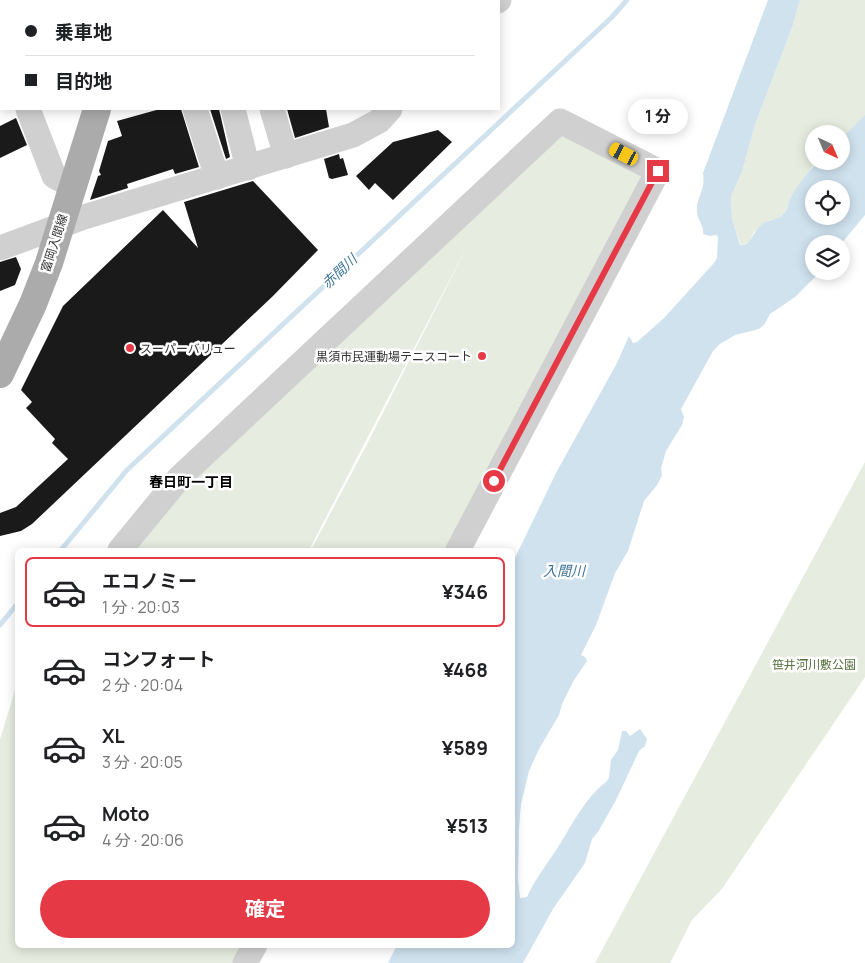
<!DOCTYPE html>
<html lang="ja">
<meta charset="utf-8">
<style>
:root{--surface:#fff;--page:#f6f6f6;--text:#202124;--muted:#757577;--line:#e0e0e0;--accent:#e63946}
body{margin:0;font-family:Manrope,"Noto Sans JP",sans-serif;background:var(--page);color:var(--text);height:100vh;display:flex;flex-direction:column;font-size:19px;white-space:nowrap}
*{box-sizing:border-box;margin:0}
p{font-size:16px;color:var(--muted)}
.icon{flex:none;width:28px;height:28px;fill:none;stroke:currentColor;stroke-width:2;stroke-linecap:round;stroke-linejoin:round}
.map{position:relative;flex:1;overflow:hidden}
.panel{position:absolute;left:15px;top:548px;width:500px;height:400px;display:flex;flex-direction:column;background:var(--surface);border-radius:8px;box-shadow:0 2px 12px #0003}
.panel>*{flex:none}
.top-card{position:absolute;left:0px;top:0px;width:500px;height:110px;box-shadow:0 2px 12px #0003;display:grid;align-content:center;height:110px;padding:0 25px;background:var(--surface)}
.needle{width:32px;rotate:136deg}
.buttons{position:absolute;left:805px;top:125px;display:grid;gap:10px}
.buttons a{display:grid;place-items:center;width:45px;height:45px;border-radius:50%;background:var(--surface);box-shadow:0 2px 12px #0003;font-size:25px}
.end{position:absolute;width:22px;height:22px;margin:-11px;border:6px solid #e63946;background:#fff;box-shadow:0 0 0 2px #fff}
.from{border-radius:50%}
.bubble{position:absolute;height:35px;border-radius:18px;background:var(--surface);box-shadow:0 2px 12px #0003;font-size:16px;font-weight:700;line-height:35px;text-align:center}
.car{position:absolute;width:15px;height:30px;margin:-15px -8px;border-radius:6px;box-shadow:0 0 4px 1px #0007;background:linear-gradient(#f5c518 24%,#345 0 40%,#f5c518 0 76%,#345 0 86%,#f5c518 0)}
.top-card b{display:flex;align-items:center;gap:18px;height:48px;font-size:19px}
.top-card b+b{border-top:1px solid var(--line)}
.top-card i{width:12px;height:12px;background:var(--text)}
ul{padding:9px 0 0;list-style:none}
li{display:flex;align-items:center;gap:15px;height:70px;margin:0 10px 8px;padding:0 15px;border:2px solid transparent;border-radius:8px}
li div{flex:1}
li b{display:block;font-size:19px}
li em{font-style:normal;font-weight:700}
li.active{border-color:var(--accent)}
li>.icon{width:45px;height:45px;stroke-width:1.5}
.button{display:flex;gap:10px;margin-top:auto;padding:10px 25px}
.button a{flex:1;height:58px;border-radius:30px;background:var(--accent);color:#fff;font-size:20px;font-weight:700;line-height:58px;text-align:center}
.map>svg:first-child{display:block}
.green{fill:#e6ecdf}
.water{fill:#cfe2ee;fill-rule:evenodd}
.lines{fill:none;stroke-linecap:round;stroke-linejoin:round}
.stream{stroke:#cfe2ee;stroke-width:5}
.building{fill:#1a1a1a}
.minor{stroke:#d0d0d0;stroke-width:25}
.major{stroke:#ababab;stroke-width:28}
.route{stroke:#e63946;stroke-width:6}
.poi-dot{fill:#e63946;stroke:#fff;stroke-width:2}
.labels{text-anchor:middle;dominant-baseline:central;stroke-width:5;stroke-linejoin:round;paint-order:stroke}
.street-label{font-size:12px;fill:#333;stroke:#fff}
.poi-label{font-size:12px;fill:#333;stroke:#fff;text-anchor:start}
.park-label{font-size:12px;fill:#56703f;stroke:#fff}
.water-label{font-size:14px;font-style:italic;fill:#3f7597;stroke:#fff}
.neighbourhood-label{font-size:14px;font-weight:bold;fill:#000;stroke:#fff}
</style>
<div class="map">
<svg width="865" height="963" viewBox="0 0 865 963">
<rect width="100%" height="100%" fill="#fff"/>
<g class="green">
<polygon points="800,0 865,0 865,116 841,139 841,134 814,134 814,161 819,161 812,167 791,197 785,212 778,219 769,220 754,232 750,241 741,246 732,218 731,196 742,172 755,125 793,25"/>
<polygon points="561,128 638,168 643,183 450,550 311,550 367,444 473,235 309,550 129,550 188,479"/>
<polygon points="865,462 865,677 721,890 692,920 670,963 595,963"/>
<polygon points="17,684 18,945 246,945 236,963 0,963 0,739"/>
</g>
<path class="water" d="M 768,0 L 800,0 L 793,25 L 755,125 L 742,172 L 731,196 L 732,218 L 740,245 C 751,247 753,231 761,225 C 768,218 778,222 784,213 C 788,209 788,203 790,199 C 796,186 809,171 819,161 L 841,161 L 841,139 L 865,115 L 865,215 L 841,244 L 814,244 L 814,271 L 821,271 L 795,297 L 770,314 L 764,325 L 759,329 L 735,335 L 720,344 L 713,351 L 681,409 L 684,417 L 682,425 L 666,451 L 661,468 L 662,475 L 657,485 L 644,501 L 628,551 L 615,573 L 596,625 L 581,655 L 585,657 L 587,661 L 574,680 L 562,704 L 559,715 L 539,749 L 529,771 L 521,804 L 519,828 L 518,879 L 520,898 L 527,897 C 536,877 548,863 560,844 C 573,823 586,797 606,782 L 609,778 L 611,760 L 618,750 L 622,731 L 626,731 L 630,736 L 640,729 L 647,739 L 645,746 L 639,751 L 616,800 L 598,832 L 592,839 L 585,863 L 553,909 L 523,963 L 388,963 L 397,945 L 512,945 L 513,562 L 557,471 L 617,363 L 629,336 L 633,343 L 637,342 L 664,318 L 714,263 L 717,258 L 718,237 L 716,235 L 710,236 L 703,234 C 704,225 698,221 697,212 C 695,199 706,191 703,173 ZM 814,189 L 841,189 L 841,216 L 814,216 Z"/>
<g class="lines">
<g class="stream">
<polyline points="61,550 127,470 611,18 627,0"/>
<polyline points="0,625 18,603"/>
</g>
</g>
<g class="building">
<polygon points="160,109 181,109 199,167 175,174 173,169 127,184 128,188 90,200 98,176 101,175 99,171 108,141 122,136 117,121"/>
<polygon points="210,109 219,109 230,157 226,159"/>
<polygon points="287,109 326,109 329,127 295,138"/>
<polygon points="16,118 27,145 0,158 0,126"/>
<polygon points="438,130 452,142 393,200 375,183 369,190 356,176 393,142"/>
<polygon points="339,154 340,159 343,158 348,175 332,179 329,178 324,159"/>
<polygon points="253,181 318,250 273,296 32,524 21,531 0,536 0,513 16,507 68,459 52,443 55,439 26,408 32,402 21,390 63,306 163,210 198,248 184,202"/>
<polygon points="16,257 21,269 15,285 0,291 0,262"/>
</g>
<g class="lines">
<g class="minor">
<polyline points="261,0 261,1"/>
<polyline points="28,1 28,0"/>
<polyline points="498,1 499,0"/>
<polyline points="0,55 1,53"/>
<polyline points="28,109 54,176 72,186"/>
<polyline points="195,109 217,177"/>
<polyline points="233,109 248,168"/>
<polyline points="272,109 286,156"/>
<polyline points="0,248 84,217 353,135 379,121 390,109"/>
<polyline points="120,550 180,477 560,121 658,171 458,550"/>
<polyline points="245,963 255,945"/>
</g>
<g class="major">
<polyline points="128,1 128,0"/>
<polyline points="0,374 33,304 49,263 97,109"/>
</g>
</g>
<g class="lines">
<polyline class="route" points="494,481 658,171"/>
</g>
<g class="poi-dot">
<circle cx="130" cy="348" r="5"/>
<circle cx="482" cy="356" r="5"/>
</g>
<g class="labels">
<g class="street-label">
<text transform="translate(54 243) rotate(-72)">富岡入間線</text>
</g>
<g class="poi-label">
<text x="140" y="348">スーパーバリュー</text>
<text x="472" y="356" text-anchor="end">黒須市民運動場テニスコート</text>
</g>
<g class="park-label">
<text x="814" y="664">笹井河川敷公園</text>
</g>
<g class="water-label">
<text transform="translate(339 271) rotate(-43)">赤間川</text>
<text x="564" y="570">入間川</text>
</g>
<g class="neighbourhood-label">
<text x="191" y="481">春日町一丁目</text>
</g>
</g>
</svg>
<div class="buttons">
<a><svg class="needle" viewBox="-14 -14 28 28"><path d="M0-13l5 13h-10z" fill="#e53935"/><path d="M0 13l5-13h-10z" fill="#757577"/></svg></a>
<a><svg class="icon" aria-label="locate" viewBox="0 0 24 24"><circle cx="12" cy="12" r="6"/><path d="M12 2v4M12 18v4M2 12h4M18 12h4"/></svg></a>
<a><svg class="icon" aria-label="layers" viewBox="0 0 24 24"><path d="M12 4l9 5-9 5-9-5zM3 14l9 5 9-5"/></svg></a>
</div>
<i class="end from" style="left:494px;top:481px"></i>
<i class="end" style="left:658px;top:171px"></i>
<div class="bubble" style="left:628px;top:99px;width:60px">1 分</div>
<i class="car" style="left:624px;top:154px;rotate:297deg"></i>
<div class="top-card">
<b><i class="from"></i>乗車地</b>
<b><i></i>目的地</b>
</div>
<section class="panel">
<ul>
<li class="active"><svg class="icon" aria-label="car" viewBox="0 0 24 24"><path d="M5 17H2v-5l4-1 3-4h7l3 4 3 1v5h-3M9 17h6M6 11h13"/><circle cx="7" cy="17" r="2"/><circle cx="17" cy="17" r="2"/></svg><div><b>エコノミー</b><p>1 分 · 20:03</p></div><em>¥346</em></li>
<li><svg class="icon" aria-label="car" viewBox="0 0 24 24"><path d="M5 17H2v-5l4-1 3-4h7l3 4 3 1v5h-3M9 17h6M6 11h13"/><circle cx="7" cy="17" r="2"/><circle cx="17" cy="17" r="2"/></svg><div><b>コンフォート</b><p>2 分 · 20:04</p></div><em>¥468</em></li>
<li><svg class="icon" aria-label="car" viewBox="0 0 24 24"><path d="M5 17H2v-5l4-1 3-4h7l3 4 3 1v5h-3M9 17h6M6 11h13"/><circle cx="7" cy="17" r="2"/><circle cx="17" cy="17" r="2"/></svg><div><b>XL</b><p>3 分 · 20:05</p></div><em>¥589</em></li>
<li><svg class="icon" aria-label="car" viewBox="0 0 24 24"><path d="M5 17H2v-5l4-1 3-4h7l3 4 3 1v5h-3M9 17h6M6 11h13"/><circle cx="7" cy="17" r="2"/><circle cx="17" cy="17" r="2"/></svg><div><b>Moto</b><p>4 分 · 20:06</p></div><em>¥513</em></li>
</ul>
<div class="button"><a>確定</a></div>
</section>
</div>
